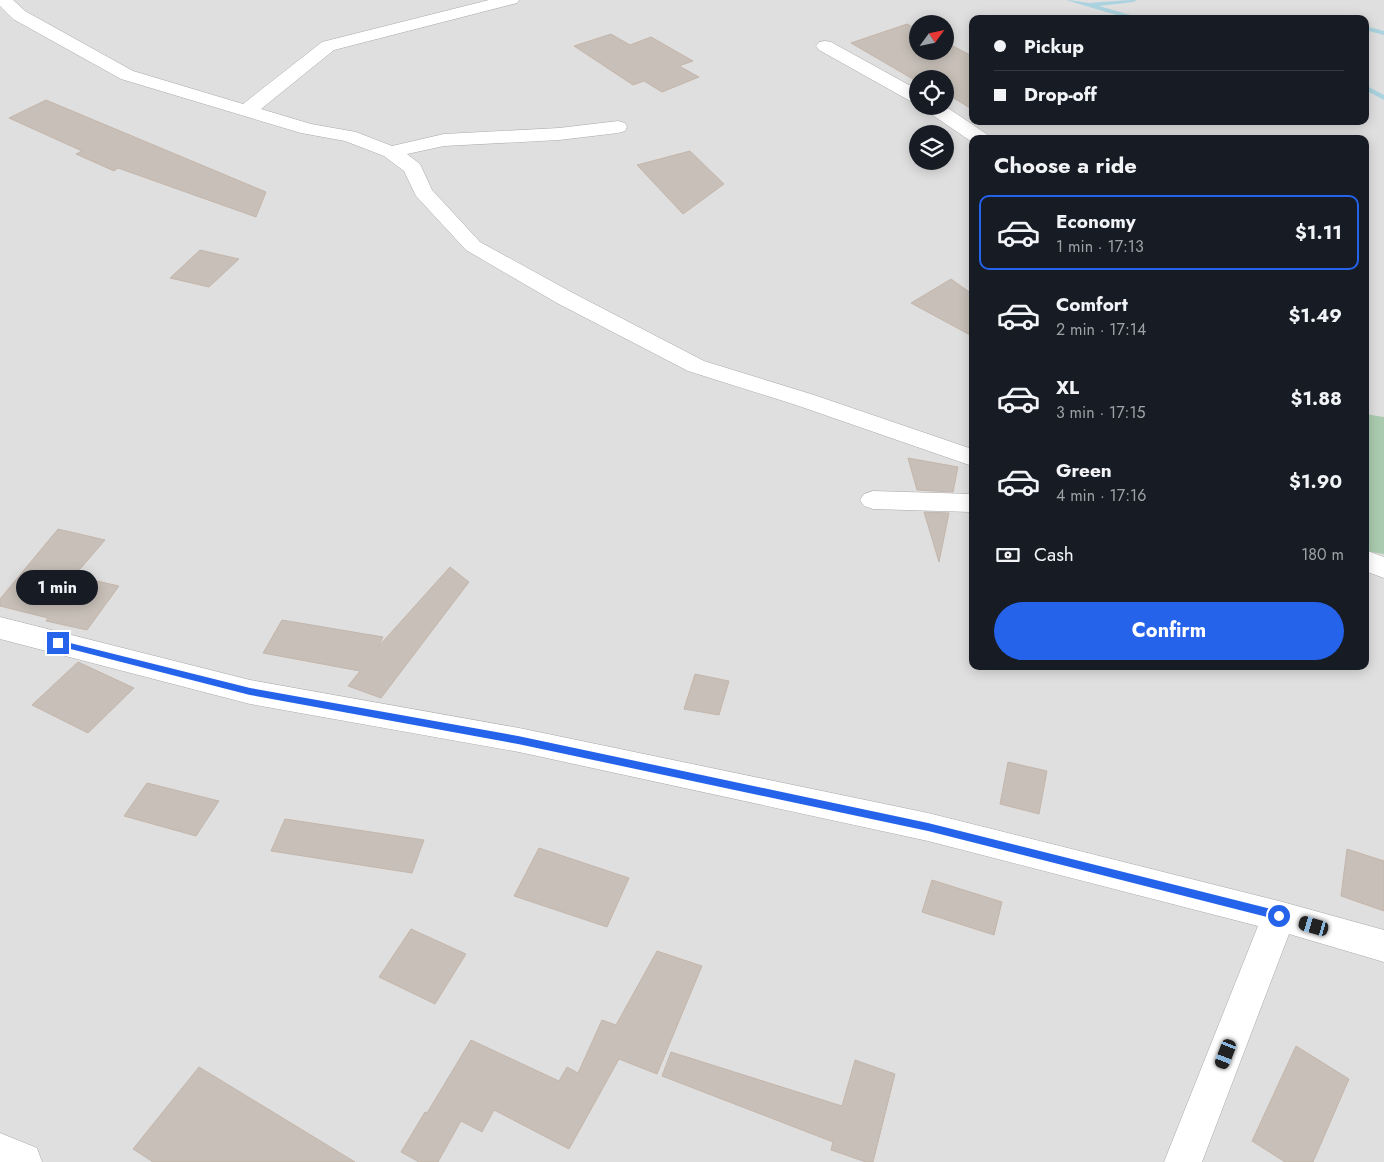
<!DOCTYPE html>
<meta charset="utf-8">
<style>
:root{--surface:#171b24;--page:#242831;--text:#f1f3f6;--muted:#9ea1a6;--line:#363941;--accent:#2563eb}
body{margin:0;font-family:Jost,sans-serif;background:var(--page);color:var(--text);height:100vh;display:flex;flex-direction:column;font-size:19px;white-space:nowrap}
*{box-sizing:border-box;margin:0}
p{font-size:16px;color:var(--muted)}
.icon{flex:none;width:28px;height:28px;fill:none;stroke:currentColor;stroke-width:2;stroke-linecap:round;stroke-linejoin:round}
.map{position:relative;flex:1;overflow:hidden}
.sheet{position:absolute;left:969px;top:135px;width:400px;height:535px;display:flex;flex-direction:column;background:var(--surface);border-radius:10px;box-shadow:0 2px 12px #0003}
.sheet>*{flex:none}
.guide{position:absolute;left:969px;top:15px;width:400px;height:110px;border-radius:10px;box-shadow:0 2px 12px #0003;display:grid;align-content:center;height:110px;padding:0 25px;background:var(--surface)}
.needle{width:32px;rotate:57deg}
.fabs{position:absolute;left:909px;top:15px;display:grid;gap:10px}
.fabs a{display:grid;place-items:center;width:45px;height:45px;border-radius:50%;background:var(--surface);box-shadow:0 2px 12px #0003;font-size:25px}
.end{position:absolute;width:22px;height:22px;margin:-11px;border:6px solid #2563eb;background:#fff;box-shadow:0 0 0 2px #fff}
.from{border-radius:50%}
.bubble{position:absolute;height:35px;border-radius:18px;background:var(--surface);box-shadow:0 2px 12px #0003;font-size:16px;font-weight:700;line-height:35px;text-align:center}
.car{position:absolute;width:15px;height:30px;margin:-15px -8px;border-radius:6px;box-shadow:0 0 4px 1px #0007;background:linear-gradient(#222 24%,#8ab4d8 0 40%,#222 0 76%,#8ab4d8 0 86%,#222 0)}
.guide b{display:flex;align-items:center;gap:18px;height:48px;font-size:19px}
.guide b+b{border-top:1px solid var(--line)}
.guide i{width:12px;height:12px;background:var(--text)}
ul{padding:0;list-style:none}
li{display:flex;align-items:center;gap:15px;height:75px;margin:0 10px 8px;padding:0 15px;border:2px solid transparent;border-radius:10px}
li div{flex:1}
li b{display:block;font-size:19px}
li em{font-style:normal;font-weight:700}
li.selected{border-color:var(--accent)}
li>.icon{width:45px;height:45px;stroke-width:1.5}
h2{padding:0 25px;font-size:22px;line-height:60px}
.pay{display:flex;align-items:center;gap:12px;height:55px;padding:0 25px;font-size:19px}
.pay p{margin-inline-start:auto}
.primary-button{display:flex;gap:10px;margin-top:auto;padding:10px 25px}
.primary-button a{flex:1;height:58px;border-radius:30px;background:var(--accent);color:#fff;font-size:20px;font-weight:700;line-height:58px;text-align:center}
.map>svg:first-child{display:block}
.residential{fill:#e0dfdf;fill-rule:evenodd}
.cemetery{fill:#aacbaf}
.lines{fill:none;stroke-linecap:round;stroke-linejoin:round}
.stream{fill:#aad3df;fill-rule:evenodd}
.building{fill:#c7bfb8;stroke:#c4b6ab}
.minor-casing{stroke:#a9a9a9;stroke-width:1}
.minor{fill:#fff;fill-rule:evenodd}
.route{fill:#2563eb}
</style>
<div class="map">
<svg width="1384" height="1162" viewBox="0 0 1384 1162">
<rect width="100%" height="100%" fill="#f2efe9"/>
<path class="residential" d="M 0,0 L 1384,0 L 1384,1162 L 0,1162 ZM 972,19 L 1365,19 L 1365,121 L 972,121 ZM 918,24 L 945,24 L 945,51 L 918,51 ZM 918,79 L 945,79 L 945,106 L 918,106 ZM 918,134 L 945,134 L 945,161 L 918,161 ZM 972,139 L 1365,139 L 1365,666 L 972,666 Z"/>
<polygon class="cemetery" points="1365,414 1384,417 1384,554 1365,551"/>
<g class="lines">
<g class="stream">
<path d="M 1066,0 C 1074,0 1084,3 1090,3 C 1105,2 1121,0 1137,0 L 1133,2 L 1099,6 L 1144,19 L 1130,19 Z"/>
<polygon points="1365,26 1384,31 1384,35 1365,30"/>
<polygon points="1365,85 1384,95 1384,100 1365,90"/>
</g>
</g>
<g class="building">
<polygon points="907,24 918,30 918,51 945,51 945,45 949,44 972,56 972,109 952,97 945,98 945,79 918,79 918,82 851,43"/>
<polygon points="611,34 630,45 651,37 693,61 679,66 699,77 662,92 644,81 633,85 574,46"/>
<polygon points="46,100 266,192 256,217 118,168 114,171 76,154 82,151 9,118"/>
<polygon points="690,151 724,184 683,214 637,165"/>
<polygon points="200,250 239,259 209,287 170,278"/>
<polygon points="951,279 972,294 972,336 911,303"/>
<polygon points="908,458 958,467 953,492 917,490"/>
<polygon points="924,512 949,513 939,562"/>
<polygon points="58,529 105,540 74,576 119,586 87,630 46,621 48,618 0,606 0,599"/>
<polygon points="450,567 469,582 381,698 348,686 360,671 263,653 282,620 383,637 378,647"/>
<polygon points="78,662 134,688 88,733 32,705"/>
<polygon points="695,674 729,681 719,715 684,709"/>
<polygon points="1008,762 1047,771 1039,814 1000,804"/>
<polygon points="147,783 219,801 196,836 124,816"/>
<polygon points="285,819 424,840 412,873 271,851"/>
<polygon points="539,848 629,878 607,927 514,896"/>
<polygon points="1347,849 1384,861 1384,911 1341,896"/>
<polygon points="932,880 1002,902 994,935 922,912"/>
<polygon points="411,929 466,954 435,1004 379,977"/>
<polygon points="657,951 702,966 657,1074 619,1059 569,1149 494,1110 482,1132 461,1121 438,1162 419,1162 401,1152 425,1112 427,1113 471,1040 559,1081 567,1067 578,1073 602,1020 616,1025"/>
<polygon points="1296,1046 1349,1079 1313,1162 1285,1162 1252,1141"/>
<polygon points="671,1052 842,1106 855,1060 895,1074 873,1162 866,1162 831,1150 833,1142 662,1076"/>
<polygon points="199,1067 355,1162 153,1162 133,1149"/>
</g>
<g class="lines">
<defs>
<g id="minor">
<polygon points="0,0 13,0 25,11 133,71 243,104 322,42 489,0 519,0 517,3 334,50 261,109 311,124 356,132 392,146 444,134 559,128 618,121 625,123 627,127 625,131 618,133 559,140 444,146 407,154 420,164 432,190 480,242 573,293 704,361 814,395 972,449 972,466 796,405 688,371 557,303 466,250 416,196 404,171 384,156 345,141 301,133 121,79 13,19 0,6"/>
<polygon points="825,41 831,42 918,90 918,103 912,102 819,50 816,46 819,42"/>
<polygon points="923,106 945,106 988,135 990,139 972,139 972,142 925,110"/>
<polygon points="873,491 972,494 972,512 873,509 864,506 860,500 864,494"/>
<polygon points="1365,550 1384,557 1384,578 1365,571"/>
<polygon points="0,617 250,680 519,728 928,813 1279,901 1384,930 1384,962 1289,934 1202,1162 1164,1162 1258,926 928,841 519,752 250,704 0,639"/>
<polygon points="0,1133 37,1148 42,1162 0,1162"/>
</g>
</defs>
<use href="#minor" class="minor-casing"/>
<use href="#minor" class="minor"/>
</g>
<polygon class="route" points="58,640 250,688 518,736 928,823 1279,911 1284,916 1279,920 928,831 518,744 250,695 55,645 55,641"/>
</svg>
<div class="fabs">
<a><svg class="needle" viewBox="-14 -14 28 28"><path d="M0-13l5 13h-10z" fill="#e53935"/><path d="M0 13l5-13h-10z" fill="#9ea1a6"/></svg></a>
<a><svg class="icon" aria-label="locate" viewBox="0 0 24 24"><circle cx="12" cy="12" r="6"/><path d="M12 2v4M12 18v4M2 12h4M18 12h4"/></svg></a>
<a><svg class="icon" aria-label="layers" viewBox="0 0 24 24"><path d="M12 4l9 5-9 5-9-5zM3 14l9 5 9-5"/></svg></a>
</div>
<i class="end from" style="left:1279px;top:916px"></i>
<i class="end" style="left:58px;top:643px"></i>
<div class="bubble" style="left:16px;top:570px;width:82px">1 min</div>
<i class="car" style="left:1314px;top:926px;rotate:286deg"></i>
<i class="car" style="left:1226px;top:1054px;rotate:201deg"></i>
<div class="guide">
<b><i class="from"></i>Pickup</b>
<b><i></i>Drop-off</b>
</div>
<section class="sheet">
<h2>Choose a ride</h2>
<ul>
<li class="selected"><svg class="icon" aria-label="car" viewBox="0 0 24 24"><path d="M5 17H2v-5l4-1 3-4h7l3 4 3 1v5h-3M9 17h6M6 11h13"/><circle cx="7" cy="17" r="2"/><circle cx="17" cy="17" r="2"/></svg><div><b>Economy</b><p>1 min · 17:13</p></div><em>$1.11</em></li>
<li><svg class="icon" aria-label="car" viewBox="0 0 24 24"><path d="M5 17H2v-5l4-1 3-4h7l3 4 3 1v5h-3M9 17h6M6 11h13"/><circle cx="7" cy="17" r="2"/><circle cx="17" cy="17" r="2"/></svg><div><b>Comfort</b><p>2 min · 17:14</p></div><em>$1.49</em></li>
<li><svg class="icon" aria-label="car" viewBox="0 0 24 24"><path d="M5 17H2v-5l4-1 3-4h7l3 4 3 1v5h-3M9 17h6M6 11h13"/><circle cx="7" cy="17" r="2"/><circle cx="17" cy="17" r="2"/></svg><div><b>XL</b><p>3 min · 17:15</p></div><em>$1.88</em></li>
<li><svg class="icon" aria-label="car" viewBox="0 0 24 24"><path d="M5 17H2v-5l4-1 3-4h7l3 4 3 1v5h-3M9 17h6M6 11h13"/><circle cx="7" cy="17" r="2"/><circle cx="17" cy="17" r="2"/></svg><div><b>Green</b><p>4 min · 17:16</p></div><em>$1.90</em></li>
</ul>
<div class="pay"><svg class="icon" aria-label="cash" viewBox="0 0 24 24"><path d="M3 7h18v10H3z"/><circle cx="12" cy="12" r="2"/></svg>Cash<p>180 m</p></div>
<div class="primary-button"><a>Confirm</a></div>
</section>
</div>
